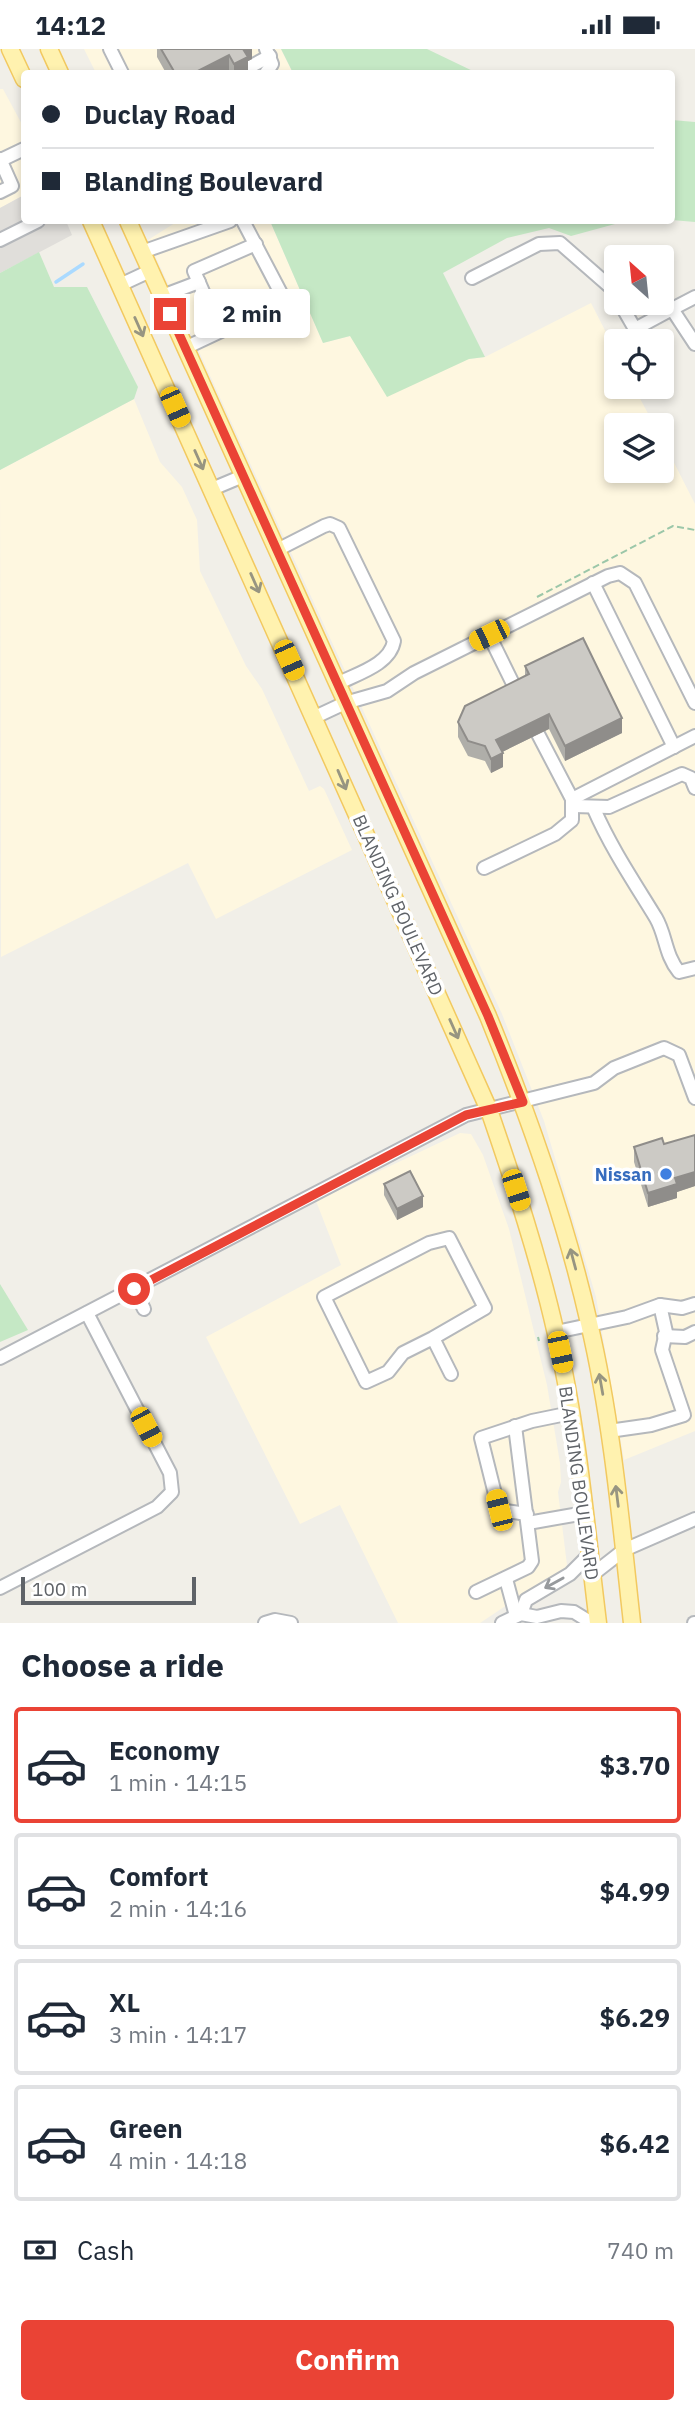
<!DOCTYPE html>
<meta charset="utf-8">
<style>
:root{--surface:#fff;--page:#f2f2f3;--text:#1f2937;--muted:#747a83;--line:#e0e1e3;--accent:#ea4335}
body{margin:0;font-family:"IBM Plex Sans",sans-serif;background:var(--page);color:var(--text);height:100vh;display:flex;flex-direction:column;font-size:26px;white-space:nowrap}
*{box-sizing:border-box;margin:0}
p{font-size:23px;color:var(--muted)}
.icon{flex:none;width:38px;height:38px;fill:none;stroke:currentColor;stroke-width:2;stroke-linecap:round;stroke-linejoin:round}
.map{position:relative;height:1574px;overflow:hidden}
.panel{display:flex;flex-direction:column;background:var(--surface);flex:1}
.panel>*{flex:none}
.banner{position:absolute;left:21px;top:21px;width:654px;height:154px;border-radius:7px;box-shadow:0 4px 10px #0003;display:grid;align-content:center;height:154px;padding:0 21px;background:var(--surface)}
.needle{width:46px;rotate:333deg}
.tools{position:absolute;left:604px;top:196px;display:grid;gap:14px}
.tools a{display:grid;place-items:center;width:70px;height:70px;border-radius:7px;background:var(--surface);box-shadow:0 4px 10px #0003;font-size:35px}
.scale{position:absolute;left:21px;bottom:18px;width:175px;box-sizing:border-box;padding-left:7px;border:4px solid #5f6368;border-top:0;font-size:19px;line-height:24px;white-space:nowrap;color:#5f6368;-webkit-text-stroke:5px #fff;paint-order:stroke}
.end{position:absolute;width:32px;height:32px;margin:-16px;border:9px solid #ea4335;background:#fff;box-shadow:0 0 0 4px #fff}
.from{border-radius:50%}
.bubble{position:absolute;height:49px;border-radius:7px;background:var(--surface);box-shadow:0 4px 10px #0003;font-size:23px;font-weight:800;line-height:49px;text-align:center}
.car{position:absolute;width:21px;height:42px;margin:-21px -10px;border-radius:9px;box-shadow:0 0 5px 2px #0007;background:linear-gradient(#f5c518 24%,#345 0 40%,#f5c518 0 76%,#345 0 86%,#f5c518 0)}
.banner b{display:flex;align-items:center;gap:24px;height:66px;font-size:26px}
.banner b+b{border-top:2px solid var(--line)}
.banner i{width:18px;height:18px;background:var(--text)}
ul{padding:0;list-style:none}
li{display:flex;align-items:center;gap:21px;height:116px;margin:0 14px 10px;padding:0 7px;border:4px solid var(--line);border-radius:7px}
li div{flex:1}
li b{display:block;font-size:26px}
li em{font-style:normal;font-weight:800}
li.active{border-color:var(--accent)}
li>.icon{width:63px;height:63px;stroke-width:1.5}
h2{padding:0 21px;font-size:32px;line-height:84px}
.pay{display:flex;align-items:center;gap:18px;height:77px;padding:0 21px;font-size:26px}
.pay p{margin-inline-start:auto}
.button{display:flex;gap:14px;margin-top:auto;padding:14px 21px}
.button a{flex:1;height:80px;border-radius:7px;background:var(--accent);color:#fff;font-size:28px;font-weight:800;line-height:80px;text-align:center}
.status{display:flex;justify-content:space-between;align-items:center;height:49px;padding:0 35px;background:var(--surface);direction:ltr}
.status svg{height:19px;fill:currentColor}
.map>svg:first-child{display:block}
.commercial{fill:#fef7e0}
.industrial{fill:#e0deda}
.green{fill:#c5e8c5}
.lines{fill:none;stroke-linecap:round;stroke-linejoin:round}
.stream{stroke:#aadaff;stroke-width:3.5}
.minor-casing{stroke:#b5b8bc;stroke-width:16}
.major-casing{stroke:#f2c960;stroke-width:19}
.path{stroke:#9cc7a9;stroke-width:2;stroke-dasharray:7 3.5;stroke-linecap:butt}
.minor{stroke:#fff;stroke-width:12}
.major{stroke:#fff2af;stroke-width:16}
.wall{fill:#afaea9}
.shaded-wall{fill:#8f8d8a}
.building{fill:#cccac5;stroke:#8f8d8a;stroke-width:2}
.oneway{stroke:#979581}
.oneway2{stroke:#979a9d}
.route{stroke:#ea4335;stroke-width:9}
.shop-dot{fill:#3f7fe0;stroke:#fff;stroke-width:2.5}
.labels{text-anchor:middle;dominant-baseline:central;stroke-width:7;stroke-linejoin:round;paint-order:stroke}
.street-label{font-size:18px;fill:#5f6368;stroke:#fff}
.shop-label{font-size:18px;font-weight:bold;fill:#366cbe;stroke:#fff;text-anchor:end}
</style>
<div class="status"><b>14:12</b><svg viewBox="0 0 49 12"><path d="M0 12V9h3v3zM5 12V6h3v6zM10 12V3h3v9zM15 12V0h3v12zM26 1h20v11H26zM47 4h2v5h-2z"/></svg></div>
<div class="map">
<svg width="695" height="1574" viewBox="0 0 695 1574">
<rect width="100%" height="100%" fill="#f1efe8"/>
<g class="commercial">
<polygon points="84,0 281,0 293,24 96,24"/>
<polygon points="0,40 3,40 24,79 24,146 0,159"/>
<polygon points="178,172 270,172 323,294 350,287 469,310 485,308 591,254 616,303 616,338 634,338 654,376 616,376 616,422 662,422 662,390 695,455 695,1382 624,1411 596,1248 544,1072 502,965 148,191"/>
<polygon points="134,350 160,413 182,438 197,471 200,522 246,617 262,640 309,742 320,737 324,740 352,801 216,870 188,814 1,908 0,421"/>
<polygon points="460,1084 471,1085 483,1106 509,1180 547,1336 560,1414 561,1433 558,1443 567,1516 558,1527 528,1542 480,1574 398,1574 340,1456 300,1475 206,1288 341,1216 316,1152"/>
</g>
<polygon class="industrial" points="24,146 24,172 66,172 72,186 0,224 0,159"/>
<g class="green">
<polygon points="281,0 427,0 477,24 293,24"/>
<polygon points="672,71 695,73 695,173 672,171"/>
<polygon points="270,172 626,172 571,187 549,179 507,189 443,224 485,308 469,310 387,348 350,287 323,294"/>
<polygon points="39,203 54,238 87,238 138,338 134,350 0,421 0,224"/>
<polygon points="0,1235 28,1281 0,1293"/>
</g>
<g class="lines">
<polyline class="stream" points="56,233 83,215"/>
<defs>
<g id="minor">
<polyline points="110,0 122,24"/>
<polyline points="266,0 272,15 266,24"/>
<polyline points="246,20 270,7"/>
<polyline points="0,110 12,137 0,143"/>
<polyline points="1,111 24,100"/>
<polyline points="0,191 38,172"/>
<polyline points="142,203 230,172"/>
<polyline points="472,229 539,195 560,194 616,243"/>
<polyline points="120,236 150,222"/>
<polyline points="162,247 199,233"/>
<polyline points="695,248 672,260 695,295"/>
<polyline points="620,254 635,280 672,260 662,250"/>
<polyline points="220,282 194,222 256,195"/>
<polyline points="185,299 285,252 243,172"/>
<polyline points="212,440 243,427"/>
<path d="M 277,501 L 324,477 L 330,475 L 339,479 L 394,592 C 390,616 356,625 337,635"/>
<polyline points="593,534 674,698"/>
<polyline points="489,586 518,645"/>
<polyline points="315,668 345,654 387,642 414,624 608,527 620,524 635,534 695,654"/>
<polyline points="572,750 695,687"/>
<polyline points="574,757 609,758 682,725 691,729 695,739"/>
<path d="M 594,760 C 611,799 634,833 656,869 C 666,886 665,906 679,923 L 695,919"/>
<polyline points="484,819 555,785 572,771 572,750 538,685"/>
<polyline points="134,1240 144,1260"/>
<polyline points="556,1283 627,1268 660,1256 682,1259 695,1255"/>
<polyline points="664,1287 685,1288 695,1283"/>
<polyline points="433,1289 403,1304 388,1323 366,1333 324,1248 429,1194 449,1189 485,1259 433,1289 451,1325"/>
<polyline points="0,1309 466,1066 594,1034 614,1019 664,999 679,1006 695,1049"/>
<polyline points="609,1382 651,1376 684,1366 662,1301 666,1283 660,1256"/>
<polyline points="527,1465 499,1461 481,1389 532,1372 571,1364"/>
<polyline points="528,1474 585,1464"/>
<polyline points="592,1526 624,1501 695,1470"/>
<polyline points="506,1530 516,1567"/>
<polyline points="0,1539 157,1458 172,1443 170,1424 87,1264"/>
<polyline points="476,1543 528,1518 532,1512 515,1377"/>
<polyline points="521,1565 526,1551 570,1525 590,1505"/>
<polyline points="265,1574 275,1571 291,1574"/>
<polyline points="502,1574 521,1565 537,1568 561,1562 574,1563 592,1574"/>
<polyline points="694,1574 695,1574"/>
</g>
<g id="major">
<polyline points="10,0 24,30"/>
<polyline points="49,0 60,24"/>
<path d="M 91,172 L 489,1061 C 514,1134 539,1209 556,1285 C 578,1380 586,1477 598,1574"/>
<path d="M 128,172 L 488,967 C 529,1067 565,1168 589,1274 C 612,1372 621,1474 632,1574"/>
</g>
</defs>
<use href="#minor" class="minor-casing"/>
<use href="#major" class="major-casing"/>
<g class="path">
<polyline points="537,548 673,477 695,481"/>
<polyline points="538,1288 539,1292"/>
</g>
<use href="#minor" class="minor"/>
<use href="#major" class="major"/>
</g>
<g class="wall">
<polygon points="157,0 252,0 252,10 248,12 248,23 245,24 231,24 229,21 223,24 166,24 157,8"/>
<polygon points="525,617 622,684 565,712 549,680 502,703 503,718 491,724 485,712 468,707 458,688 458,673 525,627"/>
<polygon points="695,1086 695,1137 677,1143 677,1149 648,1158 634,1113 634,1098 664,1095"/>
<polygon points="384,1135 423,1158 397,1171 384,1146"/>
</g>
<g class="shaded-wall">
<polygon points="243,0 252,0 252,10 248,12 248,23 245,24 234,24 234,15"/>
<polygon points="229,6 229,21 223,24 194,24"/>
<polygon points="549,665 549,680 496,706 496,691"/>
<polygon points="622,669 622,684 565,712 565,697"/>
<polygon points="503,704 503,718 491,724 491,710"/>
<polygon points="695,1123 695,1137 677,1143 677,1149 648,1158 648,1144 675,1129"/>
<polygon points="423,1147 423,1158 397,1171 397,1160"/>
</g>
<g class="building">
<polygon points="161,0 243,0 248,8 234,15 229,6 194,24 175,24"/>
<polygon points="583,589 622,669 565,697 549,665 496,691 503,704 491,710 485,697 468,692 458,673 465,657 529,625 525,617"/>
<polygon points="695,1086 695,1123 675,1129 677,1135 648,1144 634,1098 662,1089 664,1095"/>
<polygon points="410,1122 423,1147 397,1160 384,1135"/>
</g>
<defs><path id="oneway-shaft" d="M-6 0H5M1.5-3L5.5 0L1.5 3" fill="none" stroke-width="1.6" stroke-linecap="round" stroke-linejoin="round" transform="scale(1.75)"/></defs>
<g class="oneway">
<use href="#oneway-shaft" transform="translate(139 278) rotate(66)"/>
<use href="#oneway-shaft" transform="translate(199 411) rotate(66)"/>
<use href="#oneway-shaft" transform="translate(255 534) rotate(66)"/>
<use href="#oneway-shaft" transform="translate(342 731) rotate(67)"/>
<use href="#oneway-shaft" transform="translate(454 980) rotate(66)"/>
<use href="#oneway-shaft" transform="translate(573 1210) rotate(-105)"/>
<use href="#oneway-shaft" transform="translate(601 1335) rotate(-100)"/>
<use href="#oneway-shaft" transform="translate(617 1447) rotate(-97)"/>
</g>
<use class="oneway2" href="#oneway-shaft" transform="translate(554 1534) rotate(151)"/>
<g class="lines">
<polyline class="route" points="134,1240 466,1066 523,1053 488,967 170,265"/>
</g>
<circle class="shop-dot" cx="666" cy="1125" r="7"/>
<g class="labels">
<g class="street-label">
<text transform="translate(398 856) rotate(66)">BLANDING BOULEVARD</text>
<text transform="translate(579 1434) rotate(82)">BLANDING BOULEVARD</text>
</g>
<g class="shop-label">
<text x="652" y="1125">Nissan</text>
</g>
</g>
</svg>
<div class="tools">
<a><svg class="needle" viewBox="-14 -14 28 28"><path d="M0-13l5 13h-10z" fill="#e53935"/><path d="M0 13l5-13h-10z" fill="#747a83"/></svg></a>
<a><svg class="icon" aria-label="locate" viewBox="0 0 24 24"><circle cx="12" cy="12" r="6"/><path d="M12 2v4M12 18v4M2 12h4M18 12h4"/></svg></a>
<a><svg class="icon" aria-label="layers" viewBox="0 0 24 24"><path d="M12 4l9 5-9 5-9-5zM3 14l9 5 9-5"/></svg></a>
</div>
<div class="scale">100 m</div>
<i class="end from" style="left:134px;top:1240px"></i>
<i class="end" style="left:170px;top:265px"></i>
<div class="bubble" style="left:194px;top:240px;width:116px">2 min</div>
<i class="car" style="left:175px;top:358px;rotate:156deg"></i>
<i class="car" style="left:489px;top:586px;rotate:244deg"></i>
<i class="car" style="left:289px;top:611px;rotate:156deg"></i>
<i class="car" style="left:516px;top:1141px;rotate:162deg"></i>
<i class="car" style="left:560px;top:1303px;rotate:168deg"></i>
<i class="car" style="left:146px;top:1378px;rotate:152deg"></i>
<i class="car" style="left:499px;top:1461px;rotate:346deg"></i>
<div class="banner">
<b><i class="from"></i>Duclay Road</b>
<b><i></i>Blanding Boulevard</b>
</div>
</div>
<section class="panel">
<h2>Choose a ride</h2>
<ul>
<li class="active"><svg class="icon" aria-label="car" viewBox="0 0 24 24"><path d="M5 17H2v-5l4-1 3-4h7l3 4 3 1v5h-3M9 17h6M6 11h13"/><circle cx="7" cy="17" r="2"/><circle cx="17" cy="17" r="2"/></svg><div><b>Economy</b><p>1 min · 14:15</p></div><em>$3.70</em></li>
<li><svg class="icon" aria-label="car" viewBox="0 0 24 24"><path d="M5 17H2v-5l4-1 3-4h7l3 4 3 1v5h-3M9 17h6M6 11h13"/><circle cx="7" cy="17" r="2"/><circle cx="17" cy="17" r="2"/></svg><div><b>Comfort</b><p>2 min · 14:16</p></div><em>$4.99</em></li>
<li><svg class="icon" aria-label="car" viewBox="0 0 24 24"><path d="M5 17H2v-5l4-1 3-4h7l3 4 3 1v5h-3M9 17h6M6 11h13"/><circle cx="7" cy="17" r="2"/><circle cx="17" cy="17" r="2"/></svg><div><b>XL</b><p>3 min · 14:17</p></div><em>$6.29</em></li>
<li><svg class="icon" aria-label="car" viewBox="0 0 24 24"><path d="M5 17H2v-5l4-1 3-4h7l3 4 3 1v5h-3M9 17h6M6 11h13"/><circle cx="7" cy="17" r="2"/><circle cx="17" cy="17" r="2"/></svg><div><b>Green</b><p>4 min · 14:18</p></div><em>$6.42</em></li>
</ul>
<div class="pay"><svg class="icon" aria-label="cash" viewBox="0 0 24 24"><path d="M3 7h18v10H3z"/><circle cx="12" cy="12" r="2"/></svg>Cash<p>740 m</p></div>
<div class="button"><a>Confirm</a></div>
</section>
